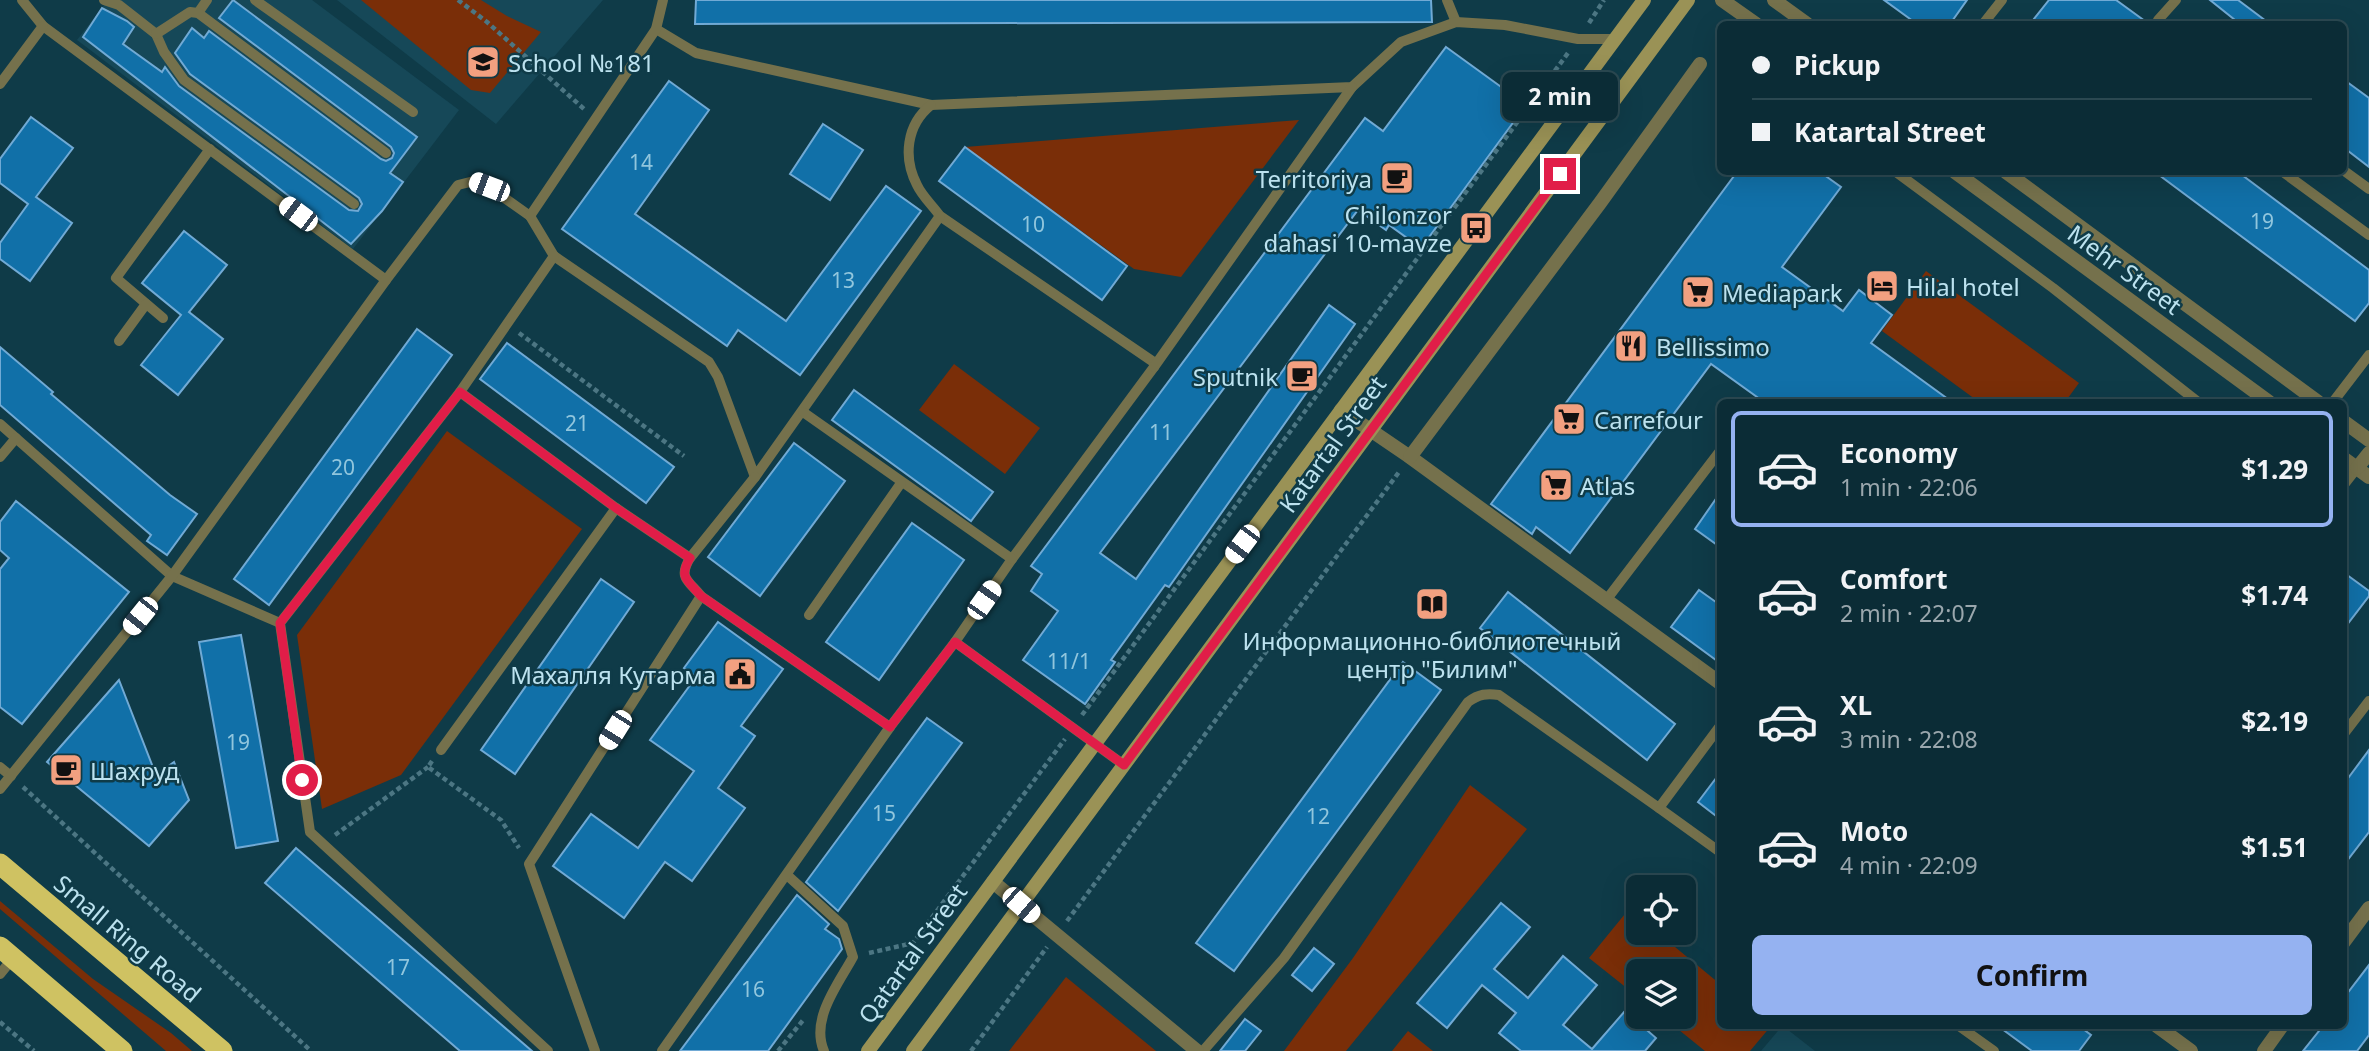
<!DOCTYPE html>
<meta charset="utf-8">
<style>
:root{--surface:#0b2c36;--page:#193842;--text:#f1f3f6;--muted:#9aa7ad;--line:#2b4851;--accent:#95b2f1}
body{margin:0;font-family:"Noto Sans",sans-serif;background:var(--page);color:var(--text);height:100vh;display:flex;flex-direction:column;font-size:26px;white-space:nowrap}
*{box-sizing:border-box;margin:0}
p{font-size:23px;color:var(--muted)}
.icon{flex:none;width:38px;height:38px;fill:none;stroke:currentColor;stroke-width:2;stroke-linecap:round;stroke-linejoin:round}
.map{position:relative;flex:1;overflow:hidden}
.side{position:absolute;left:1717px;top:399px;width:630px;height:630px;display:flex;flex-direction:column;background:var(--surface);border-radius:10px;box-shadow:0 7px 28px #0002,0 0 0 2px var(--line)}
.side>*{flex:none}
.guide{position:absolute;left:1717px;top:21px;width:630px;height:154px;border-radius:10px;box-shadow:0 7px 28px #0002,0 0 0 2px var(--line);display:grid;align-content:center;height:154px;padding:0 35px;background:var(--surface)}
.tools{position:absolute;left:1626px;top:875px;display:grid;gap:14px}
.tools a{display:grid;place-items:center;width:70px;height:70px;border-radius:10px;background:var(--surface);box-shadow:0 7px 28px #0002,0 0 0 2px var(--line);font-size:35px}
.end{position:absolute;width:32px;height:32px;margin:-16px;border:9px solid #e11d48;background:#fff;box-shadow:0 0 0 4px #fff}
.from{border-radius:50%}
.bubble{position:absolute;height:49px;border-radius:10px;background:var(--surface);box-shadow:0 7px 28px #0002,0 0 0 2px var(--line);font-size:23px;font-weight:700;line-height:49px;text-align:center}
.car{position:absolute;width:21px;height:42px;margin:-21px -10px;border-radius:9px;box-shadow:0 0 5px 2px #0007;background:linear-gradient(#fff 24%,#345 0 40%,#fff 0 76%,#345 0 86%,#fff 0)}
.guide b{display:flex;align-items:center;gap:24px;height:66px;font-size:26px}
.guide b+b{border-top:2px solid var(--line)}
.guide i{width:18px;height:18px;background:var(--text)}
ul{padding:12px 0 0;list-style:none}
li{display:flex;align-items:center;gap:21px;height:116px;margin:0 14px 10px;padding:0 21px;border:4px solid transparent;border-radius:10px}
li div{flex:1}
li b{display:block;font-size:26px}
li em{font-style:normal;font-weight:700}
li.selected{border-color:var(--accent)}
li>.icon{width:63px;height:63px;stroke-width:1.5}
.cta{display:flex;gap:14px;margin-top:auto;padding:14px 35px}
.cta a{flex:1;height:80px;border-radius:10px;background:var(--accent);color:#111;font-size:28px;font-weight:700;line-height:80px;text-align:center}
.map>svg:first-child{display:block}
.built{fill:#164858}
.green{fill:#7a2e08}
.building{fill:#1170a8;stroke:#71aad5;stroke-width:2}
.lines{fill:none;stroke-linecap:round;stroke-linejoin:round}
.path{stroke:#4c7683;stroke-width:4.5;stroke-dasharray:5 3.5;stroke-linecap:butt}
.lane{stroke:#75714c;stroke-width:10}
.street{stroke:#75714c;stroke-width:14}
.secondary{stroke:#9a9256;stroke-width:14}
.highway{stroke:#cfc262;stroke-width:21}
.route{stroke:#e11d48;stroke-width:9}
.labels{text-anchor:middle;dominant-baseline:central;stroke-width:5;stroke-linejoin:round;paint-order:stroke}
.number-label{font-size:21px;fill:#91c6dd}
.poi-label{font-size:24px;fill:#bce2ef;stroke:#0f3b48;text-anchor:start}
.street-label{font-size:24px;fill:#bce2ef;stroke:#0f3b48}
</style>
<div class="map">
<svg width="2369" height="1051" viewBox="0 0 2369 1051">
<rect width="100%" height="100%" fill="#0f3b48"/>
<g class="built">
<polygon points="108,0 312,0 459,110 353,249 77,40"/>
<polygon points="337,0 603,0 496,124"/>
<polygon points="1782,1026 1783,1026 1815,1051 1761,1051"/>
</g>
<g class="green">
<polygon points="361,0 481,0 507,16 541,32 490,93 471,90"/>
<polygon points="1299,120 1181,277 1134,269 965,147"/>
<polygon points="1926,271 2079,383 2065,402 1979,402 1882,331"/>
<polygon points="954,364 1040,428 1005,474 919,410"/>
<polygon points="447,431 582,529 401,775 322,809 297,635"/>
<polygon points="1470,785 1527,829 1346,1051 1284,1051 1353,958"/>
<polygon points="0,901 93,979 171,1033 192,1051 166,1051 0,909"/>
<polygon points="1629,909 1638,917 1638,933 1658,933 1720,984 1720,1026 1771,1026 1750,1051 1705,1051 1663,1017 1684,1017 1684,971 1638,971 1638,997 1589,958"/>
<polygon points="1066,977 1156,1051 1009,1051"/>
<polygon points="1408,1031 1433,1051 1392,1051"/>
</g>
<g class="building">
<polygon points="233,0 417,137 390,173 403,182 382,211 351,244 83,37 102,8 127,21 134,27 123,44 162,72 165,67 179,86 349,210 358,211 362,204 359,198 190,74 175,53 192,28 204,38 209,31 381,159 386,161 392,158 394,153 391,147 219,18"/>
<polygon points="696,0 1431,0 1432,22 695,24"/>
<polygon points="1884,0 1967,0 1950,24 1917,24"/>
<polygon points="2049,0 2116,0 2149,24 2030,24"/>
<polygon points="2210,0 2238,0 2270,24 2240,24"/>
<polygon points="1446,47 1526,105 1421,248 1389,225 1386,230 1358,210 1100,553 1136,579 1329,305 1355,324 1169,587 1165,585 1111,660 1115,662 1085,704 1023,660 1058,611 1031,591 1042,574 1031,566 1365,118 1383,131"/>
<polygon points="2343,79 2369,98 2369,167 2343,147"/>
<polygon points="669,81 709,110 635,214 786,321 886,186 921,211 800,375 738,330 727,346 562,229"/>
<polygon points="31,117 73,148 36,197 72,223 30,281 0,259 0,243 28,204 0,183 0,159"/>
<polygon points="823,124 863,150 830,200 790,174"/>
<polygon points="965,147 1127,266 1102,300 939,181"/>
<polygon points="1737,172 1820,172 1841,187 1782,267 1843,311 1859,290 1892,315 1871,343 1952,402 1764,402 1711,364 1570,553 1536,527 1532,534 1491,504"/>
<polygon points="2155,172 2238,172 2369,270 2369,303 2355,321"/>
<polygon points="184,231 227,265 189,312 223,339 178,395 141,365 181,315 142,283"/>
<polygon points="417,329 452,355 269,605 234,579"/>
<polygon points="507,343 674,467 646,503 480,379"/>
<polygon points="0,347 53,392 51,394 170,495 197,514 167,555 147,541 151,535 0,405"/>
<polygon points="854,390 993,492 971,521 832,420"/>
<polygon points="794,443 845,481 760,596 708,557"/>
<polygon points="1720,493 1720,547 1695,529"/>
<polygon points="16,501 129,592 22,724 0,707 0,569 9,558 0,550 0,522"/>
<polygon points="912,523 964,560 879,680 826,642"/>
<polygon points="2343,572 2369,591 2369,596 2343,630"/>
<polygon points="601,579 634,602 515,774 481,750"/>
<polygon points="1699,590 1720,605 1720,663 1671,627"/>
<polygon points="1508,592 1675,724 1647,760 1480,628"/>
<polygon points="718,622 783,669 741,726 755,736 718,788 745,808 692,881 665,862 624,918 553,866 591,814 638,848 694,771 650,740 696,677 684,668"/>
<polygon points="241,635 278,841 236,848 199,642"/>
<polygon points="1403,662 1441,690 1234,971 1196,943"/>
<polygon points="119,680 156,775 174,762 189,800 149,846 47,762"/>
<polygon points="927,718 962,743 838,911 806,882"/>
<polygon points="2369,750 2369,832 2343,866 2343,785"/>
<polygon points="1720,773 1720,819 1698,802"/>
<polygon points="296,848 532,1051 460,1051 265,883"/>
<polygon points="797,895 829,924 825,929 839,939 842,949 768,1051 680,1051"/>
<polygon points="1501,903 1530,927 1494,969 1528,998 1563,956 1597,985 1563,1025 1592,1049 1625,1011 1656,1038 1645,1051 1521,1051 1499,1033 1516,1013 1482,985 1447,1028 1417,1003"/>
<polygon points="1314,948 1334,964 1312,991 1292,975"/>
<polygon points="2369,965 2369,1035 2357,1051 2303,1051 2323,1026 2343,1026 2343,999"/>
<polygon points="1245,1019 1261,1031 1245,1051 1220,1051"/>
<polygon points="1998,1026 2079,1026 2091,1035 2079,1051 2032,1051"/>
</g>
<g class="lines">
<g class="path">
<polyline points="458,0 487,22 584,109"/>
<polyline points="1589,23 1604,0"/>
<polyline points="519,333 684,456"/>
<polyline points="1082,715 1568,53"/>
<polyline points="432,761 428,767 501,820 519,848"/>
<polyline points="23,787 311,1051"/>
<polyline points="335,835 428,767"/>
<polyline points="1067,921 1399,472"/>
<polyline points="869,953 913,943 1065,739"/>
<polyline points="0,1022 34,1051"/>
<polyline points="778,1051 804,1019"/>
<polyline points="971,1051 1047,947"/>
</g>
<g class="lane">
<polyline points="22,0 43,26 386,280"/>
<polyline points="104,0 119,5 156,34 164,52 184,80 354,204"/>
<polyline points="255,0 413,112"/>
<polyline points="1447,0 1456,22"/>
<polyline points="198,13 207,0"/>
<polyline points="2158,20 2176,0"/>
<polyline points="1983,24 2002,0"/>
<polyline points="656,29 696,53 931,105 1352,87 1401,42 1456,22 1505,25 1578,39 1615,39"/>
<polyline points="156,34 190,12 198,13 386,153"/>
<polyline points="0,84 43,26"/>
<path d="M 931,105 C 906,125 903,158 917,185 C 922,196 933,206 940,216 L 1155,363 L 1154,367 L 1012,559 L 955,642 L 1124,765"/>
<polyline points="2343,170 2369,189"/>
<polyline points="1896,172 2053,288 2198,402"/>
<polyline points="2283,172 2369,235"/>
<polyline points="554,256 709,362 718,377 755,477 940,216"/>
<polyline points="163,318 116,278 210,149"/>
<polyline points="119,341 146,304"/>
<polyline points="1154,367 1352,87"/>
<polyline points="2333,402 2369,355"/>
<polyline points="803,412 1012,559"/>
<polyline points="0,424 172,576 280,623"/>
<polyline points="0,457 16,438"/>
<polyline points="2343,486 2357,468"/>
<polyline points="616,508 690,558"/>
<polyline points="1607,599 1720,451"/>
<polyline points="809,615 901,483"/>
<polyline points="890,727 955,642"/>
<polyline points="2343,735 2369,701"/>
<polyline points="441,750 616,508 460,392"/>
<polyline points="0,767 11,776"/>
<polyline points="0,789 172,576 386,280 458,185 474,181 489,187 530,216"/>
<polyline points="1659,808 1720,852"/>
<path d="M 787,875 L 843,926 L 853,957 C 839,983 810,1019 824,1051"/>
<polyline points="0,974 13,958"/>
<polyline points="1959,1026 1994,1051"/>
<polyline points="548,1051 310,832 280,623 460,392 554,256 530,216 656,29 663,0"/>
<polyline points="595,1051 529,864 701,596"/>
<path d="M 662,1051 L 890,727 L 701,596 C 688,580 678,578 690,558 L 755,477"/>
<path d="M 1203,1051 L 1284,958 L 1468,702 C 1479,694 1487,693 1499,695 L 1659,808 L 1720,726"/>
</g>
<g class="street">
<polyline points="1722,0 1756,24"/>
<polyline points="1774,0 1807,24"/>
<polyline points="1955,172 2269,402"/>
<polyline points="2006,172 2318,402"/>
<polyline points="1341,410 1410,457 1720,683"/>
<polyline points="2343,421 2369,440"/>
<polyline points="1410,457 1600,203 1700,64"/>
<polyline points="2343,458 2369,477"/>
<polyline points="2357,468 2369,453"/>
<polyline points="993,882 1197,1051"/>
<polyline points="2343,943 2369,908"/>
<polyline points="2157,1026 2191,1051"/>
<polyline points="2264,1051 2282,1026"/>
</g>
<g class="secondary">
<polyline points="868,1051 1644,0"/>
<polyline points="913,1051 1688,0"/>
</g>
<g class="highway">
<polyline points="0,864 222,1051"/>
<polyline points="0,947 122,1051"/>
</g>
</g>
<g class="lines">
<path class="route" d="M 302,780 L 280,623 L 460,392 L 616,508 L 690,558 C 678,578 688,580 701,596 L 890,727 L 955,642 L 1124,765 L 1560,174"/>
</g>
<defs>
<symbol id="school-square" viewBox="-11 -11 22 22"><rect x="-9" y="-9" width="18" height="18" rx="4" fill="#f2a080" stroke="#0f3b48"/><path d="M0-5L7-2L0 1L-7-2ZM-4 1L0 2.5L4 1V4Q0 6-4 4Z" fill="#111"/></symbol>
<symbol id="cafe-square" viewBox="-11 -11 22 22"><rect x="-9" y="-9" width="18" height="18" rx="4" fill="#f2a080" stroke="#0f3b48"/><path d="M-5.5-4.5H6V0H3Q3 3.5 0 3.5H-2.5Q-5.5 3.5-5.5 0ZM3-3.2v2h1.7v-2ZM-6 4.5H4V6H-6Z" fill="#111"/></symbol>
<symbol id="bus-square" viewBox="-11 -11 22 22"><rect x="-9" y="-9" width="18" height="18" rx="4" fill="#f2a080" stroke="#0f3b48"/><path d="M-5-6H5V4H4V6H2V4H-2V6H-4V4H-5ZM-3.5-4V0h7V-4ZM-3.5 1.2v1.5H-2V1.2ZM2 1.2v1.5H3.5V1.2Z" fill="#111"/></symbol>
<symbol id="hotel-square" viewBox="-11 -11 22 22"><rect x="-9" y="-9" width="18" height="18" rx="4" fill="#f2a080" stroke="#0f3b48"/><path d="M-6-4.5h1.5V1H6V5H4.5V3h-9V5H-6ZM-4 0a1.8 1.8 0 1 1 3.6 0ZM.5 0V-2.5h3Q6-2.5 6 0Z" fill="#111"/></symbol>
<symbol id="supermarket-square" viewBox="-11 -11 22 22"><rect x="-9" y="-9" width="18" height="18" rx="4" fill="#f2a080" stroke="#0f3b48"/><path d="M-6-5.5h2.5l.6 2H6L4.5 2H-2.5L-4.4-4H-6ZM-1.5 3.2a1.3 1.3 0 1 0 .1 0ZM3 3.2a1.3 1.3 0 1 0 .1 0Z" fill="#111"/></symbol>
<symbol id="restaurant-square" viewBox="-11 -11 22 22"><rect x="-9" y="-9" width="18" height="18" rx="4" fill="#f2a080" stroke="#0f3b48"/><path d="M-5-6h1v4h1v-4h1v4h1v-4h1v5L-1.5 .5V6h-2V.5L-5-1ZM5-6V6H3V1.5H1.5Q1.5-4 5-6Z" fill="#111"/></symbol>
<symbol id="library-square" viewBox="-11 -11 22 22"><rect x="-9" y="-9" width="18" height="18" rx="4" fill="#f2a080" stroke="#0f3b48"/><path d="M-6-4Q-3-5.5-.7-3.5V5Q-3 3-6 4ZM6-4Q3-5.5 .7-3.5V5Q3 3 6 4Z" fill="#111"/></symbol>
<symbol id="civic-square" viewBox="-11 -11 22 22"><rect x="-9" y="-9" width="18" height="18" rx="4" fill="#f2a080" stroke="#0f3b48"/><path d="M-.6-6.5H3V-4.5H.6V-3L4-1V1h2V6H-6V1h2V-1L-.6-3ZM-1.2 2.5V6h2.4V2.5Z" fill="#111"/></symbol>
</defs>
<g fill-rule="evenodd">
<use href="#school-square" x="464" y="43" width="38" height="38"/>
<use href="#cafe-square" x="1378" y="159" width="38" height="38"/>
<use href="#bus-square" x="1457" y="209" width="38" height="38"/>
<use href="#hotel-square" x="1863" y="267" width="38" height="38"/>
<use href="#supermarket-square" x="1679" y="273" width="38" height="38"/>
<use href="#restaurant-square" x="1612" y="327" width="38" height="38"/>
<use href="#cafe-square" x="1283" y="357" width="38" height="38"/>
<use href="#supermarket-square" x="1550" y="400" width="38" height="38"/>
<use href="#supermarket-square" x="1537" y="466" width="38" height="38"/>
<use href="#library-square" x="1413" y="585" width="38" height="38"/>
<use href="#civic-square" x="721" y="655" width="38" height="38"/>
<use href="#cafe-square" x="47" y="751" width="38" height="38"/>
</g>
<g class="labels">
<g class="number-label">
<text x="641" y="162">14</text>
<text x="2262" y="221">19</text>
<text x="1033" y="224">10</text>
<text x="843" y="280">13</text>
<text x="577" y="423">21</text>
<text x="1161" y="432">11</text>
<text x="343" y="467">20</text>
<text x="1069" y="661">11/1</text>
<text x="238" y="742">19</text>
<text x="884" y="813">15</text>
<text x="1318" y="816">12</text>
<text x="398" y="967">17</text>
<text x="753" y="989">16</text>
</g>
<g class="poi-label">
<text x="508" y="62">School №181</text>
<text x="1372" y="178" text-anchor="end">Territoriya</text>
<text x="1452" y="214" text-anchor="end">Chilonzor<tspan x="1452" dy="28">dahasi 10-mavze</tspan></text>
<text x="1906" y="286">Hilal hotel</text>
<text x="1722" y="292">Mediapark</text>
<text x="1656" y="346">Bellissimo</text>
<text x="1278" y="376" text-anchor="end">Sputnik</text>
<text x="1594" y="419">Carrefour</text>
<text x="1580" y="485">Atlas</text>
<text x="1432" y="640" text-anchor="middle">Информационно-библиотечный<tspan x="1432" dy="28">центр "Билим"</tspan></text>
<text x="716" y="674" text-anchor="end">Махалля Кутарма</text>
<text x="90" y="770">Шахруд</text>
</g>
<g class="street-label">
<text transform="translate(2125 269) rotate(36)">Mehr Street</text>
<text transform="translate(1332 444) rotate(-54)">Katartal Street</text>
<text transform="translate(128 938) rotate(40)">Small Ring Road</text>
<text transform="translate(912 953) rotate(-54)">Qatartal Street</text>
</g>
</g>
</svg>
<div class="tools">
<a><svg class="icon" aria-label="locate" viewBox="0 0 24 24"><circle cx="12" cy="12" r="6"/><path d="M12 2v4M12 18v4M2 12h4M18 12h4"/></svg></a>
<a><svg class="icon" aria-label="layers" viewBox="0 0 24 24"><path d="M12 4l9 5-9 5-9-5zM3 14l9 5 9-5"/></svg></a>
</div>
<i class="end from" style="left:302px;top:780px"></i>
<i class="end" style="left:1560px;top:174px"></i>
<div class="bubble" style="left:1502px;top:72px;width:116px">2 min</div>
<i class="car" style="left:489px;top:187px;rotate:291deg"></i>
<i class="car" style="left:298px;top:214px;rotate:307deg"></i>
<i class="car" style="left:1242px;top:544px;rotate:217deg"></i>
<i class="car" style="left:984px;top:600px;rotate:35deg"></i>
<i class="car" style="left:140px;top:616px;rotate:219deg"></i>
<i class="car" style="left:615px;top:730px;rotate:212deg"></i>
<i class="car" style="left:1021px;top:905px;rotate:131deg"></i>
<div class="guide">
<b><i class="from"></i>Pickup</b>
<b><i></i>Katartal Street</b>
</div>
<section class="side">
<ul>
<li class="selected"><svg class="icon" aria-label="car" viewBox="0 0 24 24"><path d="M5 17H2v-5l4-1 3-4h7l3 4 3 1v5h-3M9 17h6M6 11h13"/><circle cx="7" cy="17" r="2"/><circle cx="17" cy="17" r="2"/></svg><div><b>Economy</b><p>1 min · 22:06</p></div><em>$1.29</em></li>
<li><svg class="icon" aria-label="car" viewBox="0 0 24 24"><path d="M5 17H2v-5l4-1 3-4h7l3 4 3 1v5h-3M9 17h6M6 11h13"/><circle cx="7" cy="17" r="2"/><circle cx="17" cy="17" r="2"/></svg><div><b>Comfort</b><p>2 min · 22:07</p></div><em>$1.74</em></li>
<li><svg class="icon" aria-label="car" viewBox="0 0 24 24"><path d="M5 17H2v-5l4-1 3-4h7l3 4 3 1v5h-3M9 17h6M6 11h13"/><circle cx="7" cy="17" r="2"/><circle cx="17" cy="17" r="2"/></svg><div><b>XL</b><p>3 min · 22:08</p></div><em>$2.19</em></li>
<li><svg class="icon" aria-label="car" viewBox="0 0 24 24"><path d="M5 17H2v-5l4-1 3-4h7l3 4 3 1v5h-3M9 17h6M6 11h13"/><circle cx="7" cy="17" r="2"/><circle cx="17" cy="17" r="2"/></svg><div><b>Moto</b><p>4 min · 22:09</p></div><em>$1.51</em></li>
</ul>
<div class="cta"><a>Confirm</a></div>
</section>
</div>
